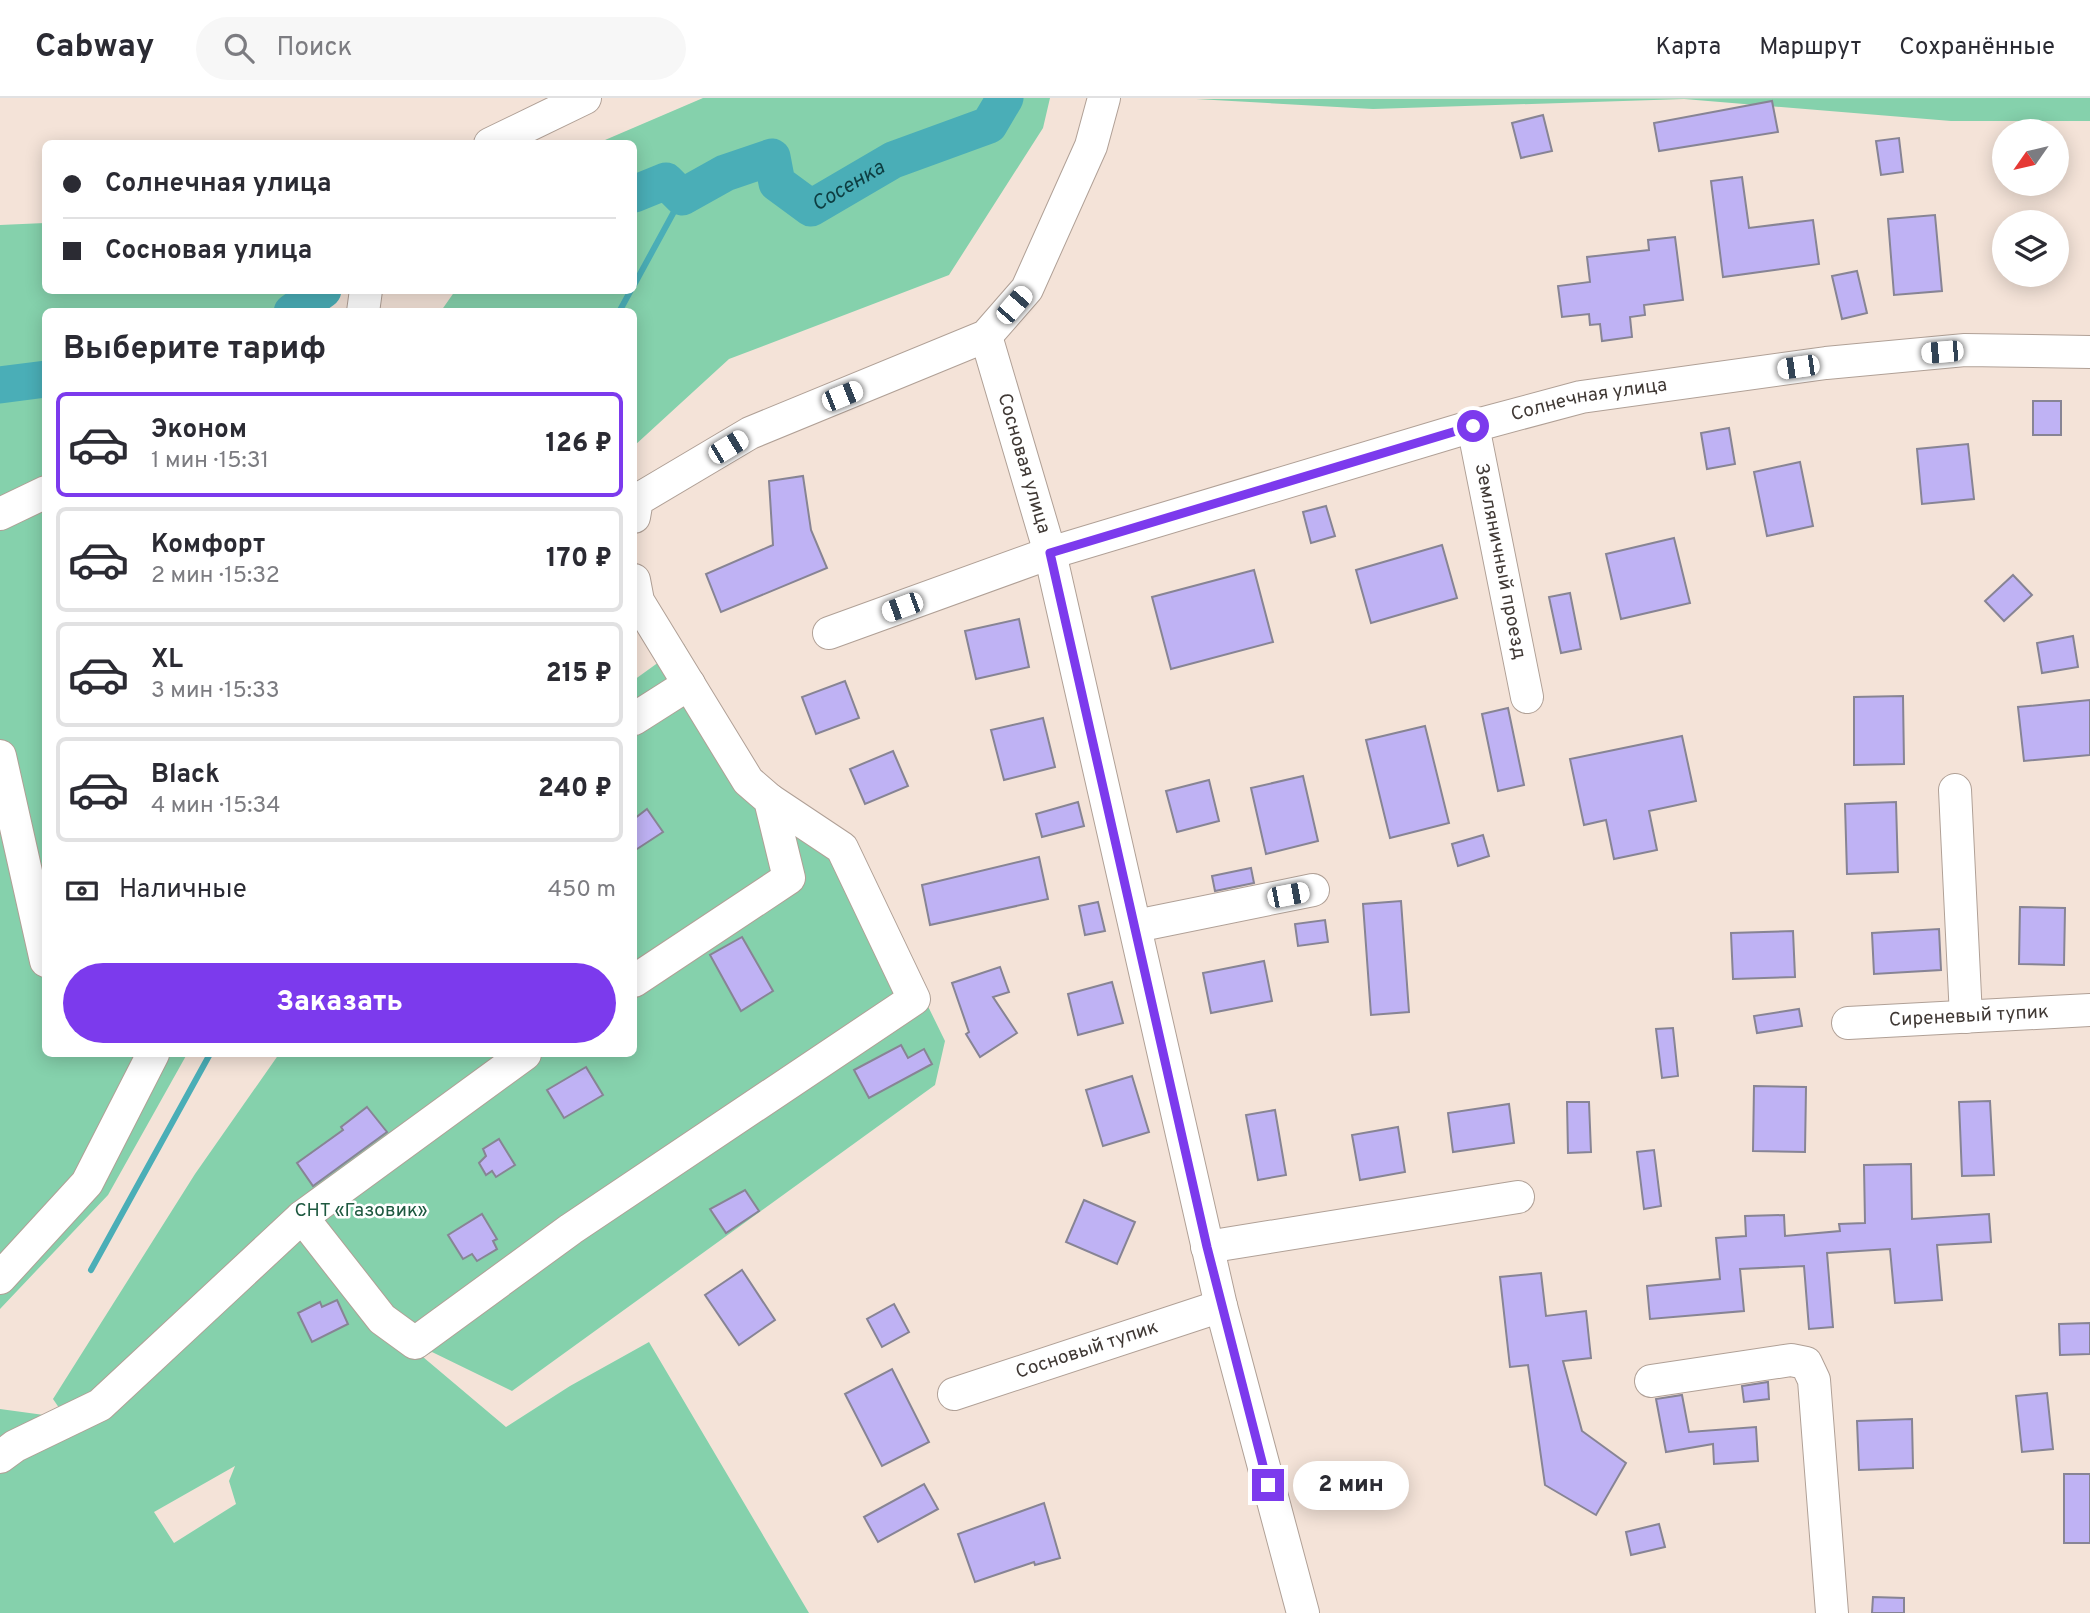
<!DOCTYPE html>
<html lang="ru">
<meta charset="utf-8">
<style>
:root{--surface:#fff;--page:#f7f7f7;--text:#2b2b33;--muted:#7c7c81;--line:#e1e1e2;--accent:#7c3aed}
body{margin:0;font-family:Overpass,sans-serif;background:var(--page);color:var(--text);height:100vh;display:flex;flex-direction:column;font-size:26px;white-space:nowrap}
*{box-sizing:border-box;margin:0}
p{font-size:23px;color:var(--muted)}
.icon{flex:none;width:38px;height:38px;fill:none;stroke:currentColor;stroke-width:2;stroke-linecap:round;stroke-linejoin:round}
.map{position:relative;flex:1;overflow:hidden}
.sheet{position:absolute;left:42px;top:210px;width:595px;height:749px;display:flex;flex-direction:column;background:var(--surface);border-radius:10px;box-shadow:0 4px 18px #0003}
.sheet>*{flex:none}
.banner{position:absolute;left:42px;top:42px;width:595px;height:154px;border-radius:10px;box-shadow:0 4px 18px #0003;display:grid;align-content:center;height:154px;padding:0 21px;background:var(--surface)}
.needle{width:46px;rotate:236deg}
.tools{position:absolute;left:1992px;top:21px;display:grid;gap:14px}
.tools a{display:grid;place-items:center;width:77px;height:77px;border-radius:50%;background:var(--surface);box-shadow:0 4px 18px #0003;font-size:35px}
.end{position:absolute;width:32px;height:32px;margin:-16px;border:9px solid #7c3aed;background:#fff;box-shadow:0 0 0 4px #fff}
.from{border-radius:50%}
.bubble{position:absolute;height:49px;border-radius:24px;background:var(--surface);box-shadow:0 4px 18px #0003;font-size:23px;font-weight:800;line-height:49px;text-align:center}
.car{position:absolute;width:21px;height:42px;margin:-21px -10px;border-radius:9px;box-shadow:0 0 5px 2px #0007;background:linear-gradient(#fff 24%,#345 0 40%,#fff 0 76%,#345 0 86%,#fff 0)}
.banner b{display:flex;align-items:center;gap:24px;height:66px;font-size:26px}
.banner b+b{border-top:2px solid var(--line)}
.banner i{width:18px;height:18px;background:var(--text)}
ul{padding:0;list-style:none}
li{display:flex;align-items:center;gap:21px;height:105px;margin:0 14px 10px;padding:0 7px;border:4px solid var(--line);border-radius:10px}
li div{flex:1}
li b{display:block;font-size:26px}
li em{font-style:normal;font-weight:800}
li.active{border-color:var(--accent)}
li>.icon{width:63px;height:63px;stroke-width:1.5}
h2{padding:0 21px;font-size:32px;line-height:84px}
.pay{display:flex;align-items:center;gap:18px;height:77px;padding:0 21px;font-size:26px}
.pay p{margin-inline-start:auto}
.button{display:flex;gap:14px;margin-top:auto;padding:14px 21px}
.button a{flex:1;height:80px;border-radius:42px;background:var(--accent);color:#fff;font-size:28px;font-weight:800;line-height:80px;text-align:center}
header{display:flex;align-items:center;gap:42px;box-sizing:border-box;height:98px;padding:0 35px;background:var(--surface);border-bottom:2px solid var(--line)}
header strong{font-size:33px}
nav{display:flex;gap:38px;margin-inline-start:auto;font-size:24px}
.search{width:490px;height:63px;background:var(--page);display:flex;align-items:center;gap:18px;box-sizing:border-box;padding:0 24px;border-radius:38px;color:var(--muted);font-size:26px}
.map>svg:first-child{display:block}
.green{fill:#85d1ac;fill-rule:evenodd}
.lines{fill:none;stroke-linecap:round;stroke-linejoin:round}
.stream{stroke:#4aaeb7;stroke-width:6}
.river{stroke:#4aaeb7;stroke-width:37}
.building{fill:#bfb2f4;stroke:#878494;stroke-width:2}
.minor-casing{stroke:#b0a096;stroke-width:34}
.minor{stroke:#fff;stroke-width:32}
.route{stroke:#7c3aed;stroke-width:9}
.labels{text-anchor:middle;dominant-baseline:central;stroke-width:5;stroke-linejoin:round;paint-order:stroke}
.street-label{font-size:19px;fill:#403935;stroke:#fff}
.park-label{font-size:19px;fill:#1e5940;stroke:#fff}
.water-label{font-size:21px;font-style:italic;fill:#0d3d41;stroke:#fff}
</style>
<header>
<strong>Cabway</strong>
<div class="search"><svg class="icon" aria-label="search" viewBox="0 0 24 24"><circle cx="10" cy="10" r="6"/><path d="M15 15l6 6"/></svg>Поиск</div>
<nav><a>Карта</a><a>Маршрут</a><a>Сохранённые</a></nav>
</header>
<div class="map">
<svg width="2090" height="1515" viewBox="0 0 2090 1515">
<rect width="100%" height="100%" fill="#f4e3d8"/>
<g class="green">
<polygon points="703,0 1050,0 1043,30 949,177 729,261 634,348 634,214 441,213 455,193 634,192 634,46 598,45"/>
<polygon points="2090,0 2090,23 1951,23 1684,1 1373,11 1196,1"/>
<polygon points="45,125 46,192 317,193 318,213 46,214 46,956 187,956 108,1097 0,1211 0,127"/>
<path d="M 684,546 L 758,680 L 849,747 L 945,943 L 935,987 L 512,1293 L 432,1254 L 423,1259 L 506,1329 L 570,1288 L 649,1244 L 809,1515 L 0,1515 L 0,1311 L 66,1320 L 53,1301 L 195,1076 L 279,956 L 634,956 L 634,582 ZM 235,1368 L 229,1383 L 236,1406 L 174,1445 L 154,1414 Z"/>
</g>
<g class="lines">
<g class="stream">
<polyline points="634,187 682,99"/>
<polyline points="619,214 631,192"/>
<polyline points="91,1172 210,956"/>
</g>
<g class="river">
<path id="s1" d="M 634,96 L 666,83 L 682,99 L 725,75 L 772,59 L 777,85 L 811,110 L 893,62 L 989,27 L 1005,0"/>
<polyline points="292,214 323,192"/>
<polyline points="0,287 46,281"/>
</g>
</g>
<g class="building">
<polygon points="1772,3 1778,34 1659,53 1654,25"/>
<polygon points="1543,17 1552,53 1521,60 1512,25"/>
<polygon points="1899,40 1903,74 1881,77 1876,43"/>
<polygon points="1742,79 1749,130 1813,122 1819,166 1723,179 1711,83"/>
<polygon points="1935,117 1942,193 1894,197 1888,121"/>
<polygon points="1675,139 1683,202 1644,207 1645,217 1630,219 1632,239 1602,243 1600,226 1590,227 1589,216 1562,219 1558,188 1590,184 1587,159 1649,152 1648,142"/>
<polygon points="1857,173 1867,215 1842,221 1832,178"/>
<rect x="2033" y="303" width="28" height="34"/>
<polygon points="1729,330 1735,366 1707,371 1701,335"/>
<polygon points="1968,346 1974,401 1922,406 1917,351"/>
<polygon points="1800,364 1813,428 1767,438 1754,374"/>
<polygon points="803,378 811,432 827,470 721,514 706,476 773,447 769,383"/>
<polygon points="1326,408 1335,438 1311,445 1303,414"/>
<polygon points="1674,440 1690,505 1621,521 1606,456"/>
<polygon points="1442,447 1457,500 1371,525 1356,472"/>
<polygon points="1254,472 1273,544 1171,571 1152,499"/>
<polygon points="2013,477 2032,497 2004,523 1985,503"/>
<polygon points="1570,495 1581,551 1561,555 1549,499"/>
<polygon points="1019,521 1029,569 976,581 965,533"/>
<polygon points="2073,538 2078,569 2042,575 2037,545"/>
<polygon points="845,583 859,620 816,636 802,599"/>
<polygon points="1903,598 1904,666 1854,667 1854,599"/>
<polygon points="2090,602 2090,657 2024,663 2018,609"/>
<polygon points="1508,610 1524,687 1498,693 1482,616"/>
<polygon points="1043,620 1055,669 1004,682 991,632"/>
<polygon points="1425,628 1449,725 1390,740 1366,642"/>
<polygon points="1682,638 1696,703 1649,713 1657,752 1614,761 1606,722 1584,727 1570,661"/>
<polygon points="893,653 908,688 865,706 850,671"/>
<polygon points="1303,678 1318,743 1266,756 1251,690"/>
<polygon points="1209,682 1219,723 1177,734 1166,693"/>
<polygon points="1078,704 1084,728 1042,739 1036,716"/>
<polygon points="1896,704 1898,774 1847,776 1845,706"/>
<polygon points="647,711 663,734 634,753 634,721"/>
<polygon points="1483,737 1489,758 1458,768 1452,746"/>
<polygon points="1039,759 1048,801 930,827 922,787"/>
<polygon points="1251,770 1254,785 1215,793 1212,778"/>
<polygon points="1401,803 1409,914 1371,917 1363,806"/>
<polygon points="1098,804 1105,833 1085,837 1079,808"/>
<polygon points="2020,809 2065,810 2064,867 2019,866"/>
<polygon points="1325,822 1328,844 1298,848 1295,826"/>
<polygon points="1939,831 1941,872 1874,876 1872,835"/>
<polygon points="1793,833 1795,879 1733,881 1731,835"/>
<polygon points="742,839 773,893 741,913 710,857"/>
<polygon points="1264,863 1272,903 1211,915 1203,875"/>
<polygon points="1000,869 1009,894 993,899 1017,935 980,959 966,936 969,934 952,885"/>
<polygon points="1112,884 1123,925 1078,937 1068,896"/>
<polygon points="1799,911 1802,928 1757,935 1754,918"/>
<polygon points="1673,930 1678,978 1662,980 1656,931"/>
<polygon points="901,947 908,960 924,951 932,966 869,1000 854,972"/>
<polygon points="586,969 603,997 564,1020 547,992"/>
<polygon points="1132,978 1149,1034 1103,1048 1086,992"/>
<polygon points="1754,988 1806,989 1805,1054 1753,1053"/>
<polygon points="1990,1003 1994,1077 1962,1078 1959,1004"/>
<polygon points="1567,1004 1589,1004 1591,1054 1568,1055"/>
<polygon points="1509,1006 1514,1045 1453,1054 1448,1015"/>
<polygon points="367,1009 387,1034 313,1088 297,1065 343,1032 341,1029"/>
<polygon points="1275,1012 1286,1077 1258,1082 1246,1017"/>
<polygon points="1398,1029 1405,1074 1360,1082 1352,1037"/>
<polygon points="499,1041 515,1067 496,1079 492,1073 486,1077 479,1065 486,1058 483,1051"/>
<polygon points="1654,1052 1661,1108 1644,1111 1637,1054"/>
<polygon points="1911,1066 1912,1121 1989,1116 1991,1144 1937,1147 1942,1202 1895,1205 1890,1151 1827,1155 1833,1229 1809,1231 1804,1168 1740,1171 1744,1213 1650,1221 1647,1188 1720,1181 1716,1140 1746,1138 1745,1118 1784,1117 1785,1138 1840,1133 1839,1126 1865,1125 1864,1067"/>
<polygon points="745,1092 759,1113 726,1135 710,1111"/>
<polygon points="1084,1102 1135,1124 1117,1166 1066,1144"/>
<polygon points="482,1116 497,1141 493,1143 497,1151 477,1163 472,1156 463,1161 448,1137"/>
<polygon points="742,1172 775,1222 739,1247 705,1197"/>
<polygon points="1541,1175 1546,1218 1586,1213 1591,1260 1563,1263 1582,1333 1626,1365 1596,1417 1545,1387 1528,1267 1510,1269 1500,1179"/>
<polygon points="337,1202 348,1226 312,1244 298,1215 320,1204 322,1209"/>
<polygon points="894,1206 909,1234 882,1249 867,1221"/>
<polygon points="2090,1225 2090,1256 2060,1257 2059,1226"/>
<polygon points="892,1271 929,1344 882,1368 845,1296"/>
<polygon points="1768,1284 1769,1301 1744,1304 1742,1288"/>
<polygon points="2047,1295 2053,1351 2022,1354 2016,1298"/>
<polygon points="1682,1297 1689,1334 1756,1329 1758,1363 1714,1366 1713,1346 1666,1354 1656,1301"/>
<polygon points="1912,1321 1913,1370 1859,1372 1857,1323"/>
<rect x="2064" y="1376" width="26" height="69"/>
<polygon points="924,1386 938,1411 878,1444 864,1419"/>
<polygon points="1044,1405 1060,1460 1035,1467 1034,1464 975,1484 958,1436"/>
<polygon points="1659,1426 1665,1449 1631,1457 1626,1434"/>
<polygon points="1873,1499 1904,1500 1904,1515 1872,1515"/>
</g>
<g class="lines">
<defs>
<g id="minor">
<polyline points="490,46 585,0"/>
<polyline points="363,214 366,192"/>
<path id="s2" d="M 986,238 L 1050,455 L 1221,1208 L 1303,1515"/>
<path id="s3" d="M 1473,328 L 1527,599"/>
<polyline points="0,416 46,394"/>
<polyline points="634,419 637,402 750,335 986,238 1027,191 1091,48 1104,0"/>
<polyline points="634,482 638,503 748,683 770,702 789,780 634,883"/>
<path id="s4" d="M 829,535 L 1050,455 L 1473,328 L 1581,299 L 1826,265 L 1965,252 L 2090,254"/>
<polyline points="634,621 689,586"/>
<polyline points="0,658 46,863"/>
<polyline points="1955,692 1966,919"/>
<polyline points="1136,828 1313,792"/>
<path id="s5" d="M 1848,925 L 2090,912"/>
<polyline points="302,1119 382,1221 415,1245 571,1131 914,901 842,750 770,702"/>
<polyline points="1207,1149 1518,1099"/>
<polyline points="0,1180 87,1085 153,956"/>
<polyline points="1651,1283 1791,1262 1806,1265 1814,1282 1832,1515"/>
<path id="s6" d="M 954,1296 L 1221,1208"/>
<polyline points="0,1359 15,1348 100,1307 302,1119 525,956"/>
</g>
</defs>
<use href="#minor" class="minor-casing"/>
<use href="#minor" class="minor"/>
</g>
<g class="lines">
<polyline class="route" points="1268,1387 1207,1149 1050,455 1473,328"/>
</g>
<g class="labels">
<g class="street-label">
<text stroke="none"><textPath href="#s4" startOffset="796">Солнечная улица</textPath></text>
<text stroke="none"><textPath href="#s2" startOffset="133">Сосновая улица</textPath></text>
<text stroke="none"><textPath href="#s3" startOffset="138">Земляничный проезд</textPath></text>
<text stroke="none"><textPath href="#s5" startOffset="121">Сиреневый тупик</textPath></text>
<text stroke="none"><textPath href="#s6" startOffset="140">Сосновый тупик</textPath></text>
</g>
<g class="park-label">
<text x="361" y="1113">СНТ «Газовик»</text>
</g>
<g class="water-label">
<text stroke="none"><textPath href="#s1" startOffset="268">Сосенка</textPath></text>
</g>
</g>
</svg>
<div class="tools">
<a><svg class="needle" viewBox="-14 -14 28 28"><path d="M0-13l5 13h-10z" fill="#e53935"/><path d="M0 13l5-13h-10z" fill="#7c7c81"/></svg></a>
<a><svg class="icon" aria-label="layers" viewBox="0 0 24 24"><path d="M12 4l9 5-9 5-9-5zM3 14l9 5 9-5"/></svg></a>
</div>
<i class="end from" style="left:1473px;top:328px"></i>
<i class="end" style="left:1268px;top:1387px"></i>
<div class="bubble" style="left:1293px;top:1363px;width:116px">2 мин</div>
<i class="car" style="left:1014px;top:207px;rotate:41deg"></i>
<i class="car" style="left:1942px;top:254px;rotate:265deg"></i>
<i class="car" style="left:1798px;top:269px;rotate:262deg"></i>
<i class="car" style="left:842px;top:298px;rotate:68deg"></i>
<i class="car" style="left:728px;top:349px;rotate:59deg"></i>
<i class="car" style="left:902px;top:509px;rotate:250deg"></i>
<i class="car" style="left:1288px;top:797px;rotate:79deg"></i>
<div class="banner">
<b><i class="from"></i>Солнечная улица</b>
<b><i></i>Сосновая улица</b>
</div>
<section class="sheet">
<h2>Выберите тариф</h2>
<ul>
<li class="active"><svg class="icon" aria-label="car" viewBox="0 0 24 24"><path d="M5 17H2v-5l4-1 3-4h7l3 4 3 1v5h-3M9 17h6M6 11h13"/><circle cx="7" cy="17" r="2"/><circle cx="17" cy="17" r="2"/></svg><div><b>Эконом</b><p>1 мин · 15:31</p></div><em>126 ₽</em></li>
<li><svg class="icon" aria-label="car" viewBox="0 0 24 24"><path d="M5 17H2v-5l4-1 3-4h7l3 4 3 1v5h-3M9 17h6M6 11h13"/><circle cx="7" cy="17" r="2"/><circle cx="17" cy="17" r="2"/></svg><div><b>Комфорт</b><p>2 мин · 15:32</p></div><em>170 ₽</em></li>
<li><svg class="icon" aria-label="car" viewBox="0 0 24 24"><path d="M5 17H2v-5l4-1 3-4h7l3 4 3 1v5h-3M9 17h6M6 11h13"/><circle cx="7" cy="17" r="2"/><circle cx="17" cy="17" r="2"/></svg><div><b>XL</b><p>3 мин · 15:33</p></div><em>215 ₽</em></li>
<li><svg class="icon" aria-label="car" viewBox="0 0 24 24"><path d="M5 17H2v-5l4-1 3-4h7l3 4 3 1v5h-3M9 17h6M6 11h13"/><circle cx="7" cy="17" r="2"/><circle cx="17" cy="17" r="2"/></svg><div><b>Black</b><p>4 мин · 15:34</p></div><em>240 ₽</em></li>
</ul>
<div class="pay"><svg class="icon" aria-label="cash" viewBox="0 0 24 24"><path d="M3 7h18v10H3z"/><circle cx="12" cy="12" r="2"/></svg>Наличные<p>450 m</p></div>
<div class="button"><a>Заказать</a></div>
</section>
</div>
